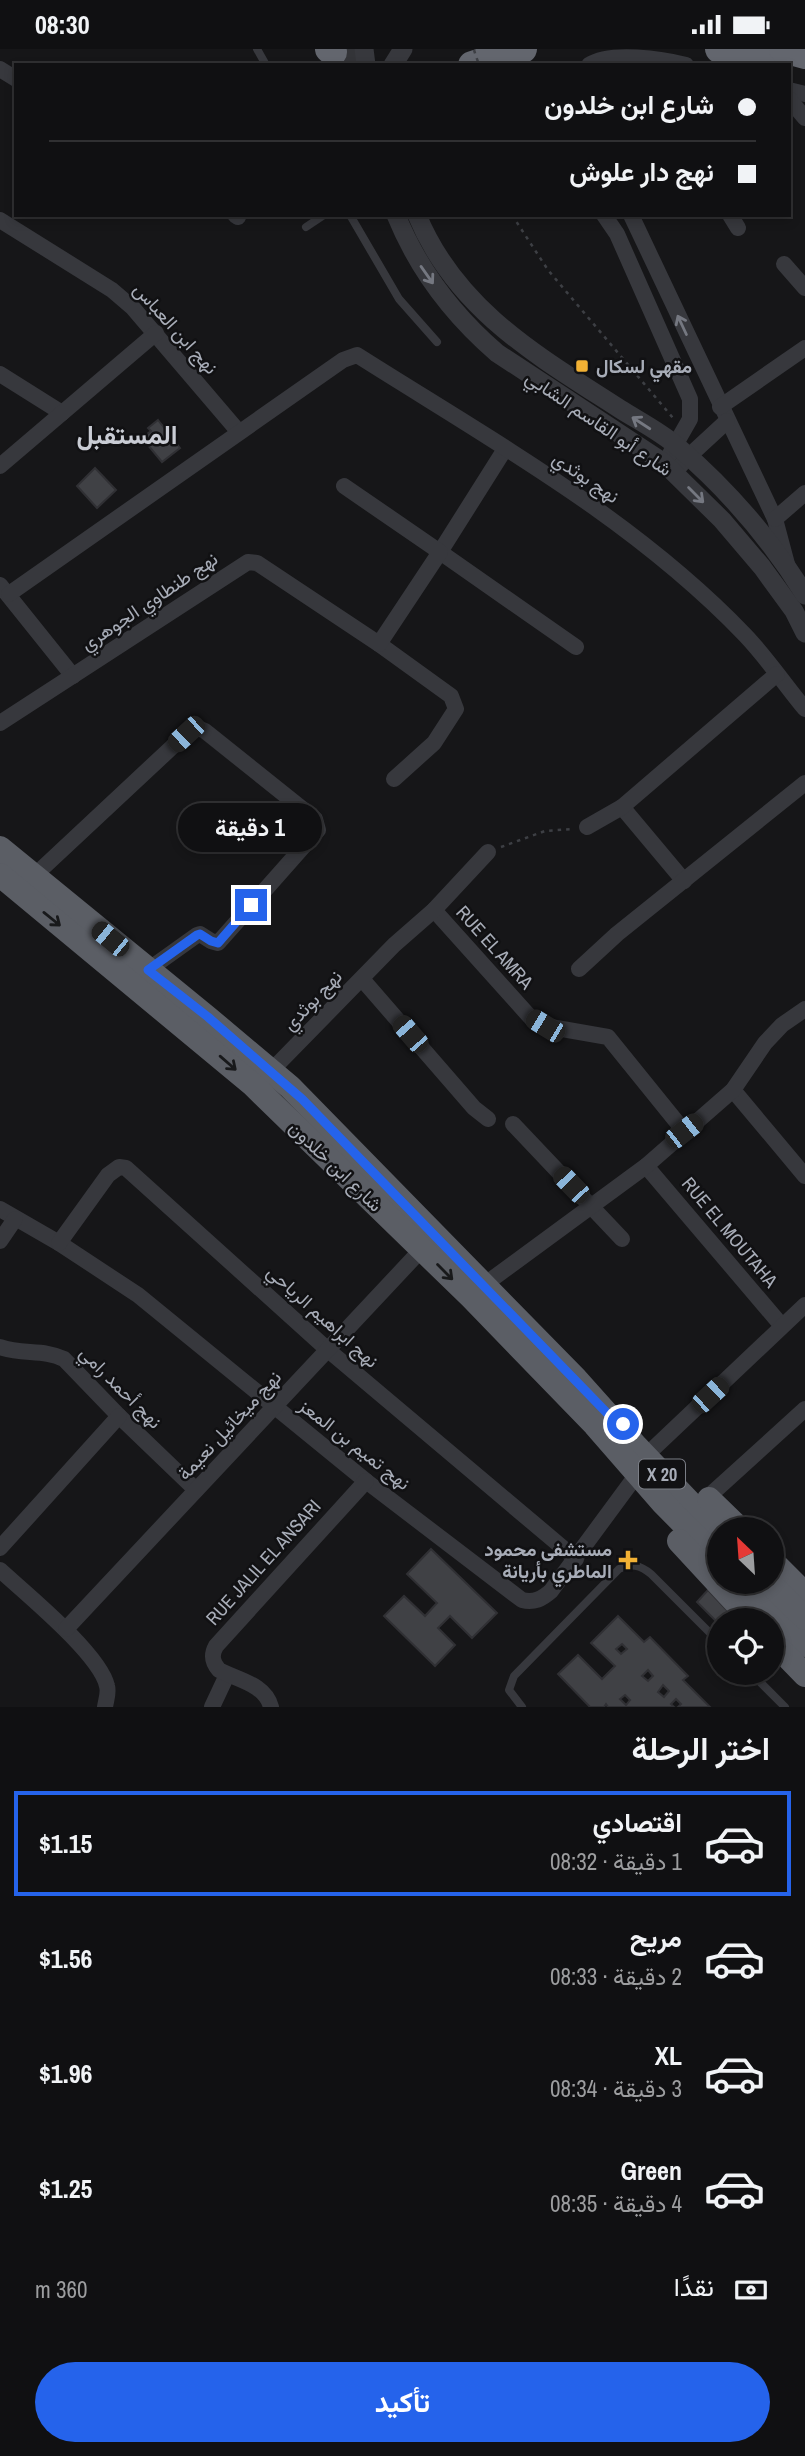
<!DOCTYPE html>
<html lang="ar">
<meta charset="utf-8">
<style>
:root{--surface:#101012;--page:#19191b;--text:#f1f3f6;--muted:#9c9d9f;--line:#303032;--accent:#2563eb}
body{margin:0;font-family:"Archivo Narrow",Vazirmatn,sans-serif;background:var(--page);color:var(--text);direction:rtl;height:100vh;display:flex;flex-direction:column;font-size:26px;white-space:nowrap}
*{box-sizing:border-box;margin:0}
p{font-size:23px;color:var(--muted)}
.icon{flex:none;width:38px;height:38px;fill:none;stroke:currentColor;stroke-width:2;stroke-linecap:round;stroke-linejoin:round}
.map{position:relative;height:1658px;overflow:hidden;direction:ltr}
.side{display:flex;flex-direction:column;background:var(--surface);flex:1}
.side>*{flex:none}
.hud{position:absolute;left:14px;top:14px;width:777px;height:154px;border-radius:0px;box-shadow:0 4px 10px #0003,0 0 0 2px var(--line);direction:rtl;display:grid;align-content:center;height:154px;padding:0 35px;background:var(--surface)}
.needle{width:46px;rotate:335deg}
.controls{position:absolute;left:707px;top:1468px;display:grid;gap:14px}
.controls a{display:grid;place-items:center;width:77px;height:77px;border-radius:50%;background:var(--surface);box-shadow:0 4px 10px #0003,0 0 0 2px var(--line);font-size:35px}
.end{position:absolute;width:32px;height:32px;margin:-16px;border:9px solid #2563eb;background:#fff;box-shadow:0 0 0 4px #fff}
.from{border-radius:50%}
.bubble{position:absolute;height:49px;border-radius:24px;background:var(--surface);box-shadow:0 4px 10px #0003,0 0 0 2px var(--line);font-size:23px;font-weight:700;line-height:49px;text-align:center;direction:rtl}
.car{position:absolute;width:21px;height:42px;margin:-21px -10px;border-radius:9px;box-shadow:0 0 5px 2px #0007;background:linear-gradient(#222 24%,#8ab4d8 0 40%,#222 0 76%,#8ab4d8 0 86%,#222 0)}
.hud b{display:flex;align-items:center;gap:24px;height:66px;font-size:26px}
.hud b+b{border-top:2px solid var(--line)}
.hud i{width:18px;height:18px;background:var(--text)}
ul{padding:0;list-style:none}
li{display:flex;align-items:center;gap:21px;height:105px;margin:0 14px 10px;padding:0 21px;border:4px solid transparent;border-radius:0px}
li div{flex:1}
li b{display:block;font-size:26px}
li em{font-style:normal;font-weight:700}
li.active{border-color:var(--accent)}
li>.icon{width:63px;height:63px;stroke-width:1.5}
h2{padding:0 35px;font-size:32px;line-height:84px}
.pay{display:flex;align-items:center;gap:18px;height:77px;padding:0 35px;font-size:26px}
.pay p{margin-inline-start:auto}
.cta{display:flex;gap:14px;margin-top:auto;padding:14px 35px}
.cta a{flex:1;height:80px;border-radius:42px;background:var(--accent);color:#fff;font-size:28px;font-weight:700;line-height:80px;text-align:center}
.status{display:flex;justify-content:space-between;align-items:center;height:49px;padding:0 35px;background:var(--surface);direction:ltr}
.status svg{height:19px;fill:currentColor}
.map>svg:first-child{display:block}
.building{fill:#404145;stroke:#303034;stroke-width:2;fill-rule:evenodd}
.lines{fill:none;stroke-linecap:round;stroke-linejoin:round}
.motorway-tunnel{stroke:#333438;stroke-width:28;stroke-dasharray:28 14;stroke-linecap:butt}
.path{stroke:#3d3f44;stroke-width:2.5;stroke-dasharray:3.5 5;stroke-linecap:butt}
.service{stroke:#37383d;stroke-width:8}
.minor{stroke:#37383d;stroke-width:16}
.tertiary{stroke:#37383d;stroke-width:19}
.trunk{stroke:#5b5e65;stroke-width:24}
.motorway{stroke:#63666e;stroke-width:28}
.path-bridge{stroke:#3d3f44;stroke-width:2.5;stroke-dasharray:3.5 5;stroke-linecap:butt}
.oneway{stroke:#757881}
.oneway2{stroke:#18191b}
.route{stroke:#2563eb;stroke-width:9}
.poi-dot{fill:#f2b134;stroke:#111113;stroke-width:2.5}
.labels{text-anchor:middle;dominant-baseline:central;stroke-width:5;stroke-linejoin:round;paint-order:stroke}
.shield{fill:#111113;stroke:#7b7e86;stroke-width:2}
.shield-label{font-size:18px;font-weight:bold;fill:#a8adb8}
.street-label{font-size:19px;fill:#a8adb8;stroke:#111113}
.poi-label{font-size:19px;font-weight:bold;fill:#a8adb8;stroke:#111113;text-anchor:start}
.district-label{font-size:26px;font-weight:bold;fill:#c9ccd4;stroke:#111113}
</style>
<div class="status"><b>08:30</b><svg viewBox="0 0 49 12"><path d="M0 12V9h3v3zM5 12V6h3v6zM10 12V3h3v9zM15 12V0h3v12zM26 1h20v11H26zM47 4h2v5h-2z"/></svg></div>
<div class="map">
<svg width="805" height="1658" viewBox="0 0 805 1658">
<rect width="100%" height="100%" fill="#161618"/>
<g class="building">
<polygon points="158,371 180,399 162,413 142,389 151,382 148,379"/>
<polygon points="95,419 116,441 97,459 77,437"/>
<polygon points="431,1500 497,1564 472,1589 450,1567 438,1579 455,1596 435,1617 384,1567 404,1547 425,1567 437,1554 407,1525"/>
<polygon points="708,1541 737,1572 719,1572 719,1575 697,1553"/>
<path d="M 618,1567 L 644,1593 L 650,1588 L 688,1627 L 683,1631 L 710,1658 L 678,1658 L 681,1655 L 676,1650 L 671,1655 L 674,1658 L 608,1658 L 606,1655 L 604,1658 L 590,1658 L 558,1625 L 578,1606 L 602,1630 L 615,1617 L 591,1594 ZM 622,1595 L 627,1600 L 621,1605 L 616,1600 ZM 648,1621 L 653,1627 L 648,1632 L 642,1627 ZM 663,1636 L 669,1642 L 664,1648 L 658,1643 ZM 625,1646 L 630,1651 L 626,1656 L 620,1650 Z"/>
</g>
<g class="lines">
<polyline class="motorway-tunnel" points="333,3 355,16"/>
<g class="path">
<polyline points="512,166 548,221 673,369"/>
<polyline points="501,798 545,782 572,780"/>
</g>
<g class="service">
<polyline points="257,0 266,16"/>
<polyline points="350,166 399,250 437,293"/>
<polyline points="306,178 324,166"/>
<polyline points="751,1624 785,1658"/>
<path d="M 522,1658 L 509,1641 L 514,1627 L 619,1520 C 631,1514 640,1516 651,1525 L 719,1593"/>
</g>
<g class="minor">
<path d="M 589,16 C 610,2 663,10 686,16"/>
<polyline points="0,20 16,30"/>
<polyline points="789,41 805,45"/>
<polyline points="789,50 805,69"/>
<polyline points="235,166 238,168"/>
<polyline points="604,166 617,185 690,350 690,370 670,405"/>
<polyline points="631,166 775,470 787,515"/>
<polyline points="730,166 738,179"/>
<polyline points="0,171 112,241 133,259 238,382"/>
<polyline points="784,215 805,239"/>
<polyline points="0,325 62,364"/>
<polyline points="720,358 805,299"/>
<polyline points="505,400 440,503 576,598"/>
<polyline points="0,417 156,284"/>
<polyline points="674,424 688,408 727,372"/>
<polyline points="775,470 805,444"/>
<polyline points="0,536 73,627"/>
<path d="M 9,545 L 343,311 L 357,306 C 491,391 634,470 745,586 C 767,609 785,636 805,660"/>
<polyline points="379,595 451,647 456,660 434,694 394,730"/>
<polyline points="0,674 248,513 257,514 379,595 440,503 344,437"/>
<polyline points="622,758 684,832"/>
<polyline points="587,778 622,758 777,625"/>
<polyline points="33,828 186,685 196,678 205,682 315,770 318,781 218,894 211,892 200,885 197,886 148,921"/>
<polyline points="434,861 531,969 545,977 608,988 684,1082"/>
<polyline points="579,920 617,885 805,734"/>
<polyline points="362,930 474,1059 488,1070"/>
<polyline points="271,1022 394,896 434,861 488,803"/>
<polyline points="733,1041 805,1127"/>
<polyline points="513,1075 622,1190"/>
<polyline points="646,1117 782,1277"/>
<path d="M 0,1160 L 59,1194 L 138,1246 L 366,1432 L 522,1551 C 534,1554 542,1550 551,1542 L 638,1424"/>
<polyline points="0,1192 15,1170"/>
<polyline points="59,1194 108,1126 119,1118 126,1119 328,1301 576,1510"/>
<polyline points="484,1236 646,1117 733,1041 765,994 782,976 805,960"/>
<path d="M 0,1298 C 21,1306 44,1300 64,1310 L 119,1367 L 196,1441"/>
<polyline points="655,1398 805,1256"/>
<polyline points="708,1448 805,1360"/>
<polyline points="0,1499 119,1367"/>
<path d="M 0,1521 C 25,1544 100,1605 107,1637 C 109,1644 106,1651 105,1658"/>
<polyline points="66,1580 422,1200"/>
<polyline points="212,1658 227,1626"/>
<path d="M 271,1658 C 265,1635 238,1631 219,1621 C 212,1613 211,1606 216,1597 L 366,1432"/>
</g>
<g class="tertiary">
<polyline points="364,0 366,16"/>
<polyline points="393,16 403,0"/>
<path d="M 396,166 C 418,220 453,266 497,304 L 664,414 L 722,471 L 762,518 L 794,562 L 805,584"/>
<path d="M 417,166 C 456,261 538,307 620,360 C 639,372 661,383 678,398 C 727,440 771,491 805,546"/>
</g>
<g class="trunk">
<polyline points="0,799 208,969 290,1038 576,1330 635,1396 719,1484"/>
<polyline points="0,826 252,1035 471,1248 595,1376 663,1454 719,1511"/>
<polyline points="709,1450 740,1480"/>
<polyline points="679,1492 753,1572"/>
<polyline points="772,1512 802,1542"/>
<polyline points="741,1533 805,1596"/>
<polyline points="768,1533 805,1569"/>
<polyline points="772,1592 805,1626"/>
</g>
<g class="motorway">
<polyline points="329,0 333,3"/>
<polyline points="719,0 775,16"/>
<polyline points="783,0 805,6"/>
<polyline points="472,16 523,0"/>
</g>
<polyline class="path-bridge" points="474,1 479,16"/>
</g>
<defs><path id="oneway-shaft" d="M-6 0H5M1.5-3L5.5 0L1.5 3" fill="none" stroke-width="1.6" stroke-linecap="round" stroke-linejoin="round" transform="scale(1.75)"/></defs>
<g class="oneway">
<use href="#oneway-shaft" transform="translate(427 226) rotate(55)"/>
<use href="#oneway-shaft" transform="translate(682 276) rotate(-115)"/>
<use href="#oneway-shaft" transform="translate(641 374) rotate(-147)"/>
<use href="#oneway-shaft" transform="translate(696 446) rotate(45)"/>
</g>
<g class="oneway2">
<use href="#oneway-shaft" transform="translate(52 870) rotate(39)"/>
<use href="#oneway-shaft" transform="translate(228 1014) rotate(41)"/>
<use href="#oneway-shaft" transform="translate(445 1223) rotate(45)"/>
</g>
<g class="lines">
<polyline class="route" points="251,856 218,894 211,892 200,885 197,886 148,921 208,968 302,1050 607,1364 623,1375"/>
</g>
<g class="poi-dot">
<rect x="575" y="310" width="14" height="14" rx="3.5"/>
<path d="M624.5 1500.5h7v7h7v7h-7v7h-7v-7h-7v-7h7z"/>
</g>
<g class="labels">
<rect class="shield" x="639" y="1410.5" width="46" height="29" rx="5"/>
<g class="shield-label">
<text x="662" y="1425">X 20</text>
</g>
<g class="street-label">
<text transform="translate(176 279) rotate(48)">نهج ابن العباس</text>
<text transform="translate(599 374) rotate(34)">شارع أبو القاسم الشابي</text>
<text transform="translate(586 428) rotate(34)">نهج بوثدي</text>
<text transform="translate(149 552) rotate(-34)">نهج طنطاوي الجوهري</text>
<text transform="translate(495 898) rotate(48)">RUE EL AMRA</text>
<text transform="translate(312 951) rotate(-46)">نهج بوثدي</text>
<text transform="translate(336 1117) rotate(44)">شارع ابن خلدون</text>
<text transform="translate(730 1183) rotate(50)">RUE EL MOUTAHA</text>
<text transform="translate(323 1267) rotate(42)">نهج ابراهيم الرياحي</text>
<text transform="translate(121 1338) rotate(45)">نهج أحمد رامي</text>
<text transform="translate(229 1376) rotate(-47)">نهج ميخائيل نعيمة</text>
<text transform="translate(355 1395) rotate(38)">نهج تميم بن المعز</text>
<text transform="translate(263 1513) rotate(-48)">RUE JALIL EL ANSARI</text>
</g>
<g class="poi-label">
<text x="596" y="317">مقهي لسكال</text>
<text x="612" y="1500" text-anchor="end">مستشفى محمود<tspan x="612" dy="22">الماطري بأريانة</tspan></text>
</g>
<g class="district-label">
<text x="127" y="385">المستقبل</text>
</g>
</g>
</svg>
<div class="controls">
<a><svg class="needle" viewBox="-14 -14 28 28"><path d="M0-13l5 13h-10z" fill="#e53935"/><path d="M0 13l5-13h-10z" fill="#9c9d9f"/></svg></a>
<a><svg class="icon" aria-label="locate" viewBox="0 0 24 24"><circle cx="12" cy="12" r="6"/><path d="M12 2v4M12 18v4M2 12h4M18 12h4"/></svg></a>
</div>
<i class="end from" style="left:623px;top:1375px"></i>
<i class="end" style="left:251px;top:856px"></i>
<div class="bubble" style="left:178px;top:754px;width:144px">1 دقيقة</div>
<i class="car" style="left:186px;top:685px;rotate:227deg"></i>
<i class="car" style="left:110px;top:890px;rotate:309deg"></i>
<i class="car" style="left:545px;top:977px;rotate:301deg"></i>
<i class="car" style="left:410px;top:985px;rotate:319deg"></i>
<i class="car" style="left:684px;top:1082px;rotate:52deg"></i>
<i class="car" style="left:571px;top:1136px;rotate:316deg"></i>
<i class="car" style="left:710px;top:1346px;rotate:47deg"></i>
<div class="hud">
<b><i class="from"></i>شارع ابن خلدون</b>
<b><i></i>نهج دار علوش</b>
</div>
</div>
<section class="side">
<h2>اختر الرحلة</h2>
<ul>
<li class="active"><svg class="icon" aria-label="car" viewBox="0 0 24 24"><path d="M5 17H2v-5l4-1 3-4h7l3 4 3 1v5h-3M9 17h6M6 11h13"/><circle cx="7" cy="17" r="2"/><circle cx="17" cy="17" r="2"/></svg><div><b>اقتصادي</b><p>1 دقيقة · 08:32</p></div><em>$1.15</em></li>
<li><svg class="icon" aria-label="car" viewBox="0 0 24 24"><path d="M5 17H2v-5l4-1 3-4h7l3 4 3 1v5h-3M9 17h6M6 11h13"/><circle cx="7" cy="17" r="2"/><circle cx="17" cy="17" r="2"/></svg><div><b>مريح</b><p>2 دقيقة · 08:33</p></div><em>$1.56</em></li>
<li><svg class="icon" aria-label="car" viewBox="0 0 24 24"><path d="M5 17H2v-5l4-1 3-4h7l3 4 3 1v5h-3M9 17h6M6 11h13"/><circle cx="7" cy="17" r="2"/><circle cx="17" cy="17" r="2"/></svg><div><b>XL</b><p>3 دقيقة · 08:34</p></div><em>$1.96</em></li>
<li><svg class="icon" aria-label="car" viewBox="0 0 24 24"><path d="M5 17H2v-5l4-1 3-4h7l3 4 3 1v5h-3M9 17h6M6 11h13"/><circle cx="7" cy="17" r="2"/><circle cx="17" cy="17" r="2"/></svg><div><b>Green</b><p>4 دقيقة · 08:35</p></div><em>$1.25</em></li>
</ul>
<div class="pay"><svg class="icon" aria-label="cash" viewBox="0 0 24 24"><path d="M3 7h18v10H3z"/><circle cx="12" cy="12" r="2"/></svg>نقدًا<p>360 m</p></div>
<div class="cta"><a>تأكيد</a></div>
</section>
